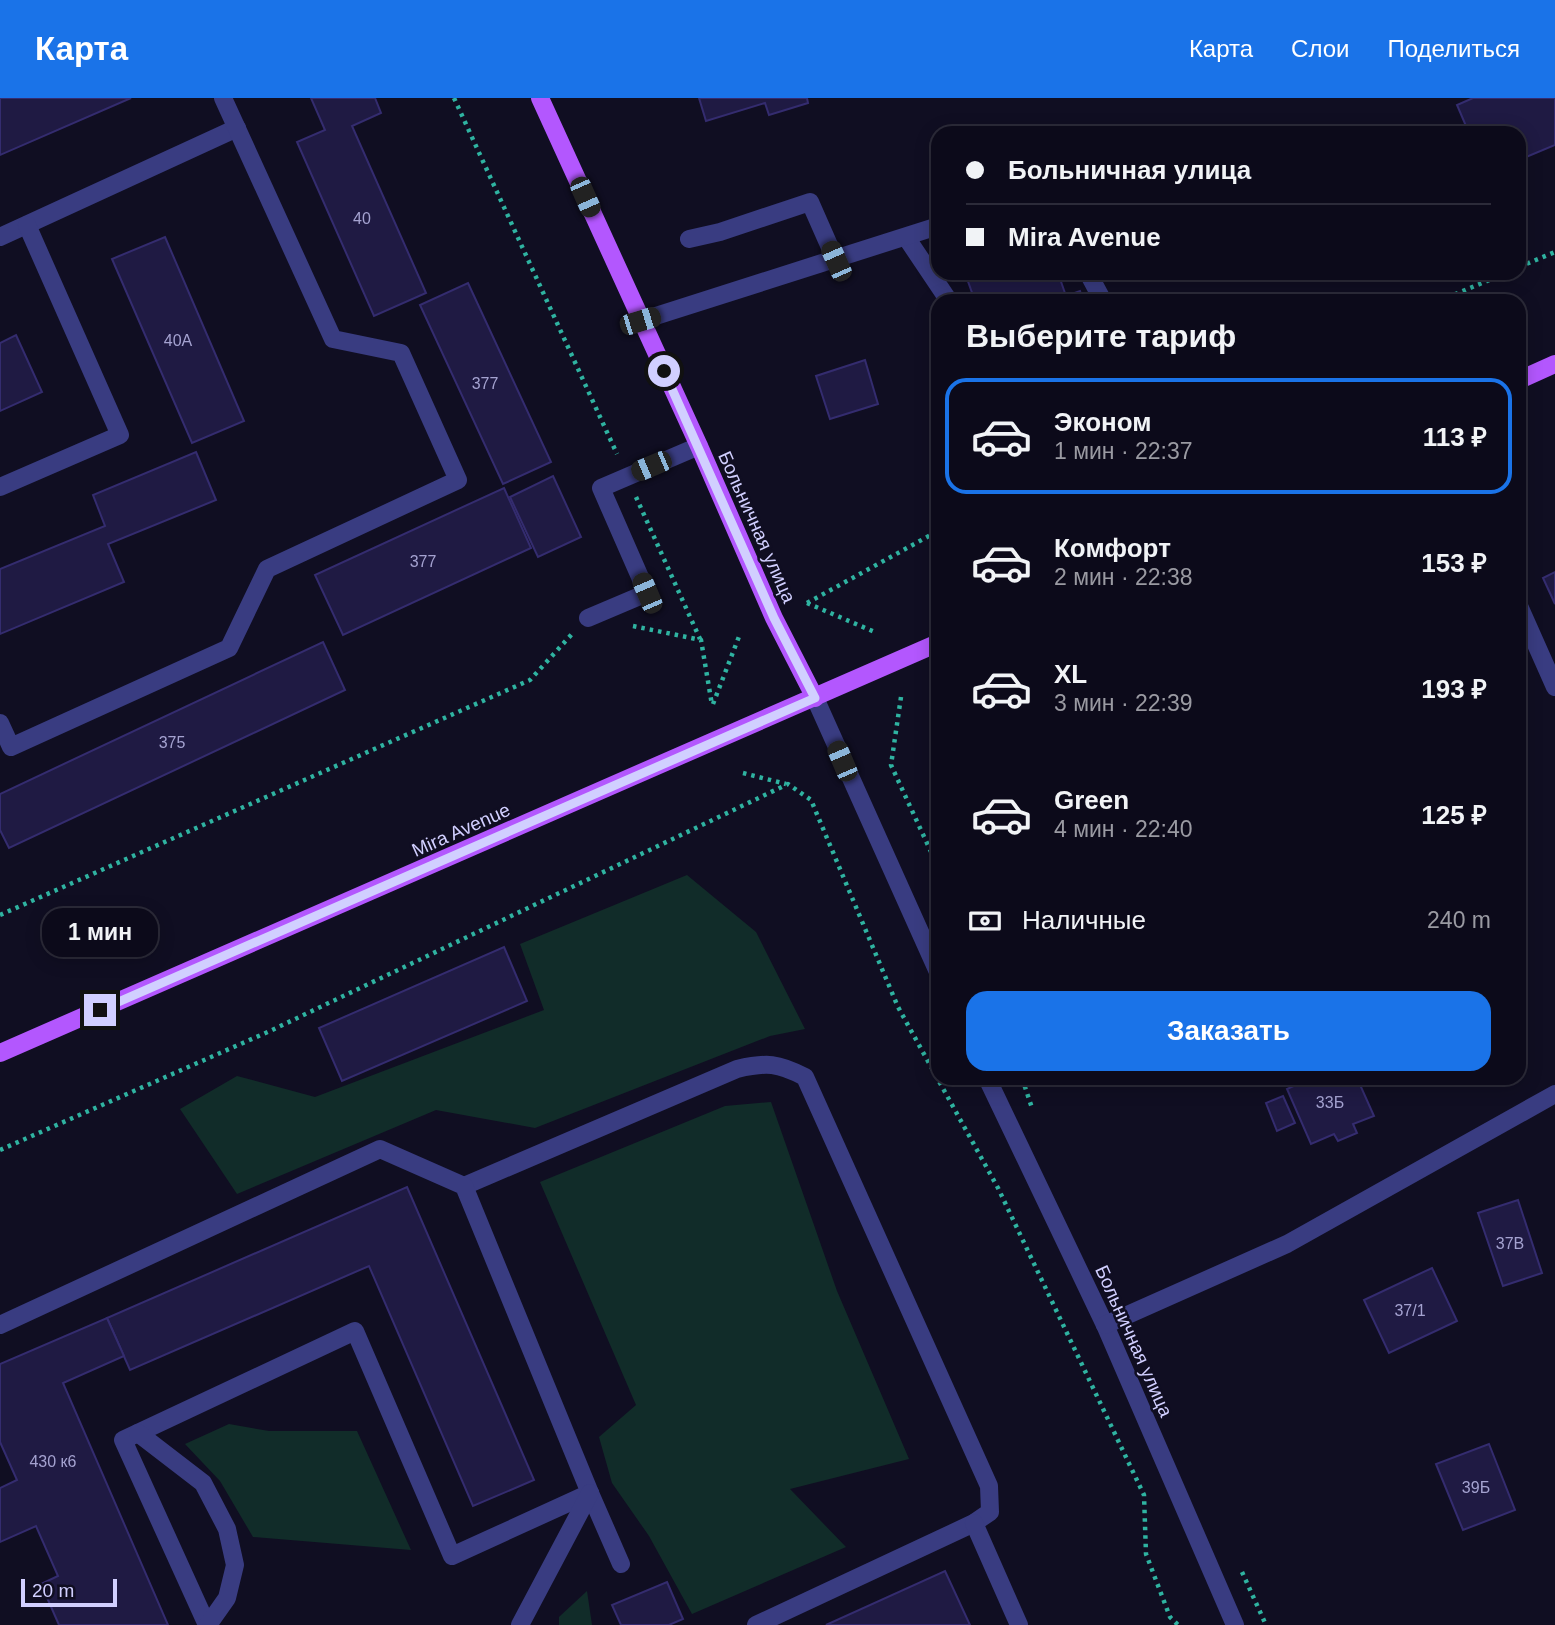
<!DOCTYPE html>
<html lang="ru">
<meta charset="utf-8">
<style>
:root{--surface:#0c0a1a;--page:#1a1827;--text:#f1f3f6;--muted:#9a9aa2;--line:#2c2b39;--accent:#1a73e8}
body{margin:0;font-family:Helvetica,sans-serif;background:var(--page);color:var(--text);height:100vh;display:flex;flex-direction:column;font-size:26px;white-space:nowrap}
*{box-sizing:border-box;margin:0}
p{font-size:23px;color:var(--muted)}
.icon{flex:none;width:38px;height:38px;fill:none;stroke:currentColor;stroke-width:2;stroke-linecap:round;stroke-linejoin:round}
.map{position:relative;flex:1;overflow:hidden}
.panel{position:absolute;left:931px;top:196px;width:595px;height:791px;display:flex;flex-direction:column;background:var(--surface);border-radius:21px;box-shadow:0 4px 18px #0003,0 0 0 2px var(--line)}
.panel>*{flex:none}
.top-card{position:absolute;left:931px;top:28px;width:595px;height:154px;border-radius:21px;box-shadow:0 4px 18px #0003,0 0 0 2px var(--line);display:grid;align-content:center;height:154px;padding:0 35px;background:var(--surface)}
.scale{position:absolute;left:21px;bottom:18px;width:96px;box-sizing:border-box;padding-left:7px;border:4px solid #d1cfff;border-top:0;font-size:19px;line-height:24px;white-space:nowrap;color:#d1cfff;-webkit-text-stroke:5px #100e22;paint-order:stroke}
.end{position:absolute;width:32px;height:32px;margin:-16px;border:9px solid #d1cfff;background:#111;box-shadow:0 0 0 4px #111}
.from{border-radius:50%}
.bubble{position:absolute;height:49px;border-radius:21px;background:var(--surface);box-shadow:0 4px 18px #0003,0 0 0 2px var(--line);font-size:23px;font-weight:800;line-height:49px;text-align:center}
.car{position:absolute;width:21px;height:42px;margin:-21px -10px;border-radius:9px;box-shadow:0 0 5px 2px #0007;background:linear-gradient(#222 24%,#8ab4d8 0 40%,#222 0 76%,#8ab4d8 0 86%,#222 0)}
.top-card b{display:flex;align-items:center;gap:24px;height:66px;font-size:26px}
.top-card b+b{border-top:2px solid var(--line)}
.top-card i{width:18px;height:18px;background:var(--text)}
ul{padding:0;list-style:none}
li{display:flex;align-items:center;gap:21px;height:116px;margin:0 14px 10px;padding:0 21px;border:4px solid transparent;border-radius:21px}
li div{flex:1}
li b{display:block;font-size:26px}
li em{font-style:normal;font-weight:800}
li.current{border-color:var(--accent)}
li>.icon{width:63px;height:63px;stroke-width:1.5}
h2{padding:0 35px;font-size:32px;line-height:84px}
.pay{display:flex;align-items:center;gap:18px;height:77px;padding:0 35px;font-size:26px}
.pay p{margin-inline-start:auto}
.cta{display:flex;gap:14px;margin-top:auto;padding:14px 35px}
.cta a{flex:1;height:80px;border-radius:21px;background:var(--accent);color:#fff;font-size:28px;font-weight:800;line-height:80px;text-align:center}
header{display:flex;align-items:center;gap:42px;box-sizing:border-box;height:98px;padding:0 35px;background:var(--accent);color:#fff}
header strong{font-size:33px}
nav{display:flex;gap:38px;margin-inline-start:auto;font-size:24px}
.map>svg:first-child{display:block}
.green{fill:#112c29}
.building{fill:#1f1a43;stroke:#342c6f;stroke-width:2}
.lines{fill:none;stroke-linecap:round;stroke-linejoin:round}
.path{stroke:#2fb3a1;stroke-width:4.5;stroke-dasharray:3.5 5;stroke-linecap:butt}
.minor{stroke:#393c81;stroke-width:18}
.major{stroke:#b357fe;stroke-width:18}
.route{stroke:#d1cfff;stroke-width:9}
.labels{text-anchor:middle;dominant-baseline:central;stroke-width:5;stroke-linejoin:round;paint-order:stroke}
.number-label{font-size:16px;fill:#a4a2d0}
.street-label{font-size:19px;fill:#d1cfff;stroke:#100e22}
</style>
<header>
<strong>Карта</strong>
<nav><a>Карта</a><a>Слои</a><a>Поделиться</a></nav>
</header>
<div class="map">
<svg width="1555" height="1527" viewBox="0 0 1555 1527">
<rect width="100%" height="100%" fill="#100e22"/>
<g class="green">
<polygon points="687,777 756,834 805,931 770,938 535,1030 436,1012 237,1096 180,1011 237,978 315,999 544,912 520,846"/>
<polygon points="771,1004 837,1193 909,1361 790,1391 846,1449 692,1516 649,1438 612,1385 599,1339 636,1307 540,1084 725,1008"/>
<polygon points="229,1326 269,1333 357,1333 411,1452 253,1439 220,1383 185,1346"/>
<polygon points="587,1493 592,1527 559,1527 559,1519"/>
</g>
<g class="building">
<polygon points="0,0 131,0 0,57"/>
<polygon points="311,0 375,0 381,15 352,28 426,195 374,218 297,44 325,32"/>
<polygon points="699,0 807,0 808,5 769,17 765,5 706,23"/>
<polygon points="1473,0 1555,0 1555,47 1519,62 1519,35 1469,35 1457,7"/>
<polygon points="165,139 244,323 192,345 112,161"/>
<polygon points="965,175 1058,175 1066,198 1080,193 1083,203 975,203"/>
<polygon points="468,185 551,364 503,386 420,207"/>
<polygon points="16,237 42,294 0,313 0,245"/>
<polygon points="865,262 878,306 830,321 816,278"/>
<polygon points="196,354 216,402 108,446 124,484 0,536 0,471 105,428 93,397"/>
<polygon points="553,378 581,439 538,459 510,399"/>
<polygon points="504,390 531,450 343,537 315,477"/>
<polygon points="1555,474 1555,506 1543,480"/>
<polygon points="323,544 345,592 9,750 0,732 0,696"/>
<polygon points="504,849 527,903 342,983 319,930"/>
<polygon points="1311,980 1357,980 1374,1018 1353,1026 1357,1035 1338,1043 1334,1036 1311,1046 1287,991"/>
<polygon points="1283,998 1295,1025 1277,1033 1266,1005"/>
<polygon points="407,1089 534,1382 473,1408 369,1168 130,1272 107,1220"/>
<polygon points="1518,1102 1542,1175 1503,1188 1478,1115"/>
<polygon points="1432,1170 1457,1223 1389,1255 1364,1202"/>
<polygon points="107,1220 124,1258 63,1285 168,1527 59,1527 41,1486 58,1478 36,1428 0,1444 0,1390 17,1382 0,1344 0,1266"/>
<polygon points="1489,1346 1515,1412 1463,1432 1436,1366"/>
<polygon points="945,1473 970,1527 826,1527"/>
<polygon points="667,1484 683,1521 669,1527 621,1527 612,1507"/>
</g>
<g class="lines">
<g class="path">
<polyline points="454,0 617,356"/>
<polyline points="1519,169 1555,154"/>
<polyline points="1439,203 1506,175"/>
<polyline points="636,399 700,541"/>
<polyline points="807,505 938,433"/>
<polyline points="807,505 877,535"/>
<polyline points="633,528 701,542 712,607"/>
<polyline points="901,599 891,667 938,769"/>
<polyline points="713,606 740,536"/>
<polyline points="743,675 786,686"/>
<polyline points="0,817 530,582 572,536"/>
<polyline points="1022,980 1032,1010"/>
<polyline points="0,1052 270,933 788,686 811,702 898,909 998,1090 1144,1397 1146,1456 1170,1519 1178,1527"/>
<polyline points="1242,1474 1266,1527"/>
</g>
<g class="minor">
<polyline points="0,139 237,30"/>
<polyline points="906,139 949,203"/>
<polyline points="689,141 720,134 810,104 836,163"/>
<polyline points="1088,175 1103,203"/>
<polyline points="640,223 938,128"/>
<polyline points="0,389 120,337 27,127"/>
<polyline points="1519,508 1555,589"/>
<polyline points="588,520 647,495 601,390 699,348"/>
<polyline points="815,600 938,874"/>
<polyline points="0,625 11,649 229,550 267,471 458,382 401,255 333,241 223,0"/>
<polyline points="987,980 1105,1227 1235,1527"/>
<path d="M 464,1088 L 737,971 C 767,964 778,965 805,979 L 989,1388 L 990,1414 L 974,1425 L 756,1527"/>
<polyline points="0,1227 380,1051 464,1088 590,1395 452,1458 355,1233 123,1342 207,1527"/>
<polyline points="1105,1227 1287,1146 1555,996"/>
<polyline points="138,1335 203,1385 227,1431 235,1467 227,1500 208,1527"/>
<polyline points="590,1395 621,1466"/>
<polyline points="974,1425 1019,1527"/>
<polyline points="520,1527 590,1395"/>
</g>
<g class="major">
<polyline points="540,0 699,348 774,520 815,600"/>
<polyline points="1519,282 1555,266"/>
<polyline points="0,955 938,545"/>
</g>
</g>
<g class="lines">
<polyline class="route" points="100,912 815,600 774,520 664,273"/>
</g>
<g class="labels">
<g class="number-label">
<text x="362" y="120">40</text>
<text x="178" y="242">40А</text>
<text x="485" y="285">377</text>
<text x="423" y="463">377</text>
<text x="172" y="644">375</text>
<text x="1330" y="1004">33Б</text>
<text x="1510" y="1145">37В</text>
<text x="1410" y="1212">37/1</text>
<text x="53" y="1363">430 к6</text>
<text x="1476" y="1389">39Б</text>
</g>
<g class="street-label">
<text transform="translate(757 429) rotate(66)">Больничная улица</text>
<text transform="translate(461 732) rotate(-24)">Mira Avenue</text>
<text transform="translate(1134 1243) rotate(66)">Больничная улица</text>
</g>
</g>
</svg>
<div class="scale">20 m</div>
<i class="end from" style="left:664px;top:273px"></i>
<i class="end" style="left:100px;top:912px"></i>
<div class="bubble" style="left:42px;top:810px;width:116px">1 мин</div>
<i class="car" style="left:585px;top:99px;rotate:156deg"></i>
<i class="car" style="left:836px;top:163px;rotate:336deg"></i>
<i class="car" style="left:640px;top:223px;rotate:73deg"></i>
<i class="car" style="left:651px;top:368px;rotate:247deg"></i>
<i class="car" style="left:647px;top:495px;rotate:337deg"></i>
<i class="car" style="left:842px;top:663px;rotate:337deg"></i>
<div class="top-card">
<b><i class="from"></i>Больничная улица</b>
<b><i></i>Mira Avenue</b>
</div>
<section class="panel">
<h2>Выберите тариф</h2>
<ul>
<li class="current"><svg class="icon" aria-label="car" viewBox="0 0 24 24"><path d="M5 17H2v-5l4-1 3-4h7l3 4 3 1v5h-3M9 17h6M6 11h13"/><circle cx="7" cy="17" r="2"/><circle cx="17" cy="17" r="2"/></svg><div><b>Эконом</b><p>1 мин · 22:37</p></div><em>113 ₽</em></li>
<li><svg class="icon" aria-label="car" viewBox="0 0 24 24"><path d="M5 17H2v-5l4-1 3-4h7l3 4 3 1v5h-3M9 17h6M6 11h13"/><circle cx="7" cy="17" r="2"/><circle cx="17" cy="17" r="2"/></svg><div><b>Комфорт</b><p>2 мин · 22:38</p></div><em>153 ₽</em></li>
<li><svg class="icon" aria-label="car" viewBox="0 0 24 24"><path d="M5 17H2v-5l4-1 3-4h7l3 4 3 1v5h-3M9 17h6M6 11h13"/><circle cx="7" cy="17" r="2"/><circle cx="17" cy="17" r="2"/></svg><div><b>XL</b><p>3 мин · 22:39</p></div><em>193 ₽</em></li>
<li><svg class="icon" aria-label="car" viewBox="0 0 24 24"><path d="M5 17H2v-5l4-1 3-4h7l3 4 3 1v5h-3M9 17h6M6 11h13"/><circle cx="7" cy="17" r="2"/><circle cx="17" cy="17" r="2"/></svg><div><b>Green</b><p>4 мин · 22:40</p></div><em>125 ₽</em></li>
</ul>
<div class="pay"><svg class="icon" aria-label="cash" viewBox="0 0 24 24"><path d="M3 7h18v10H3z"/><circle cx="12" cy="12" r="2"/></svg>Наличные<p>240 m</p></div>
<div class="cta"><a>Заказать</a></div>
</section>
</div>
